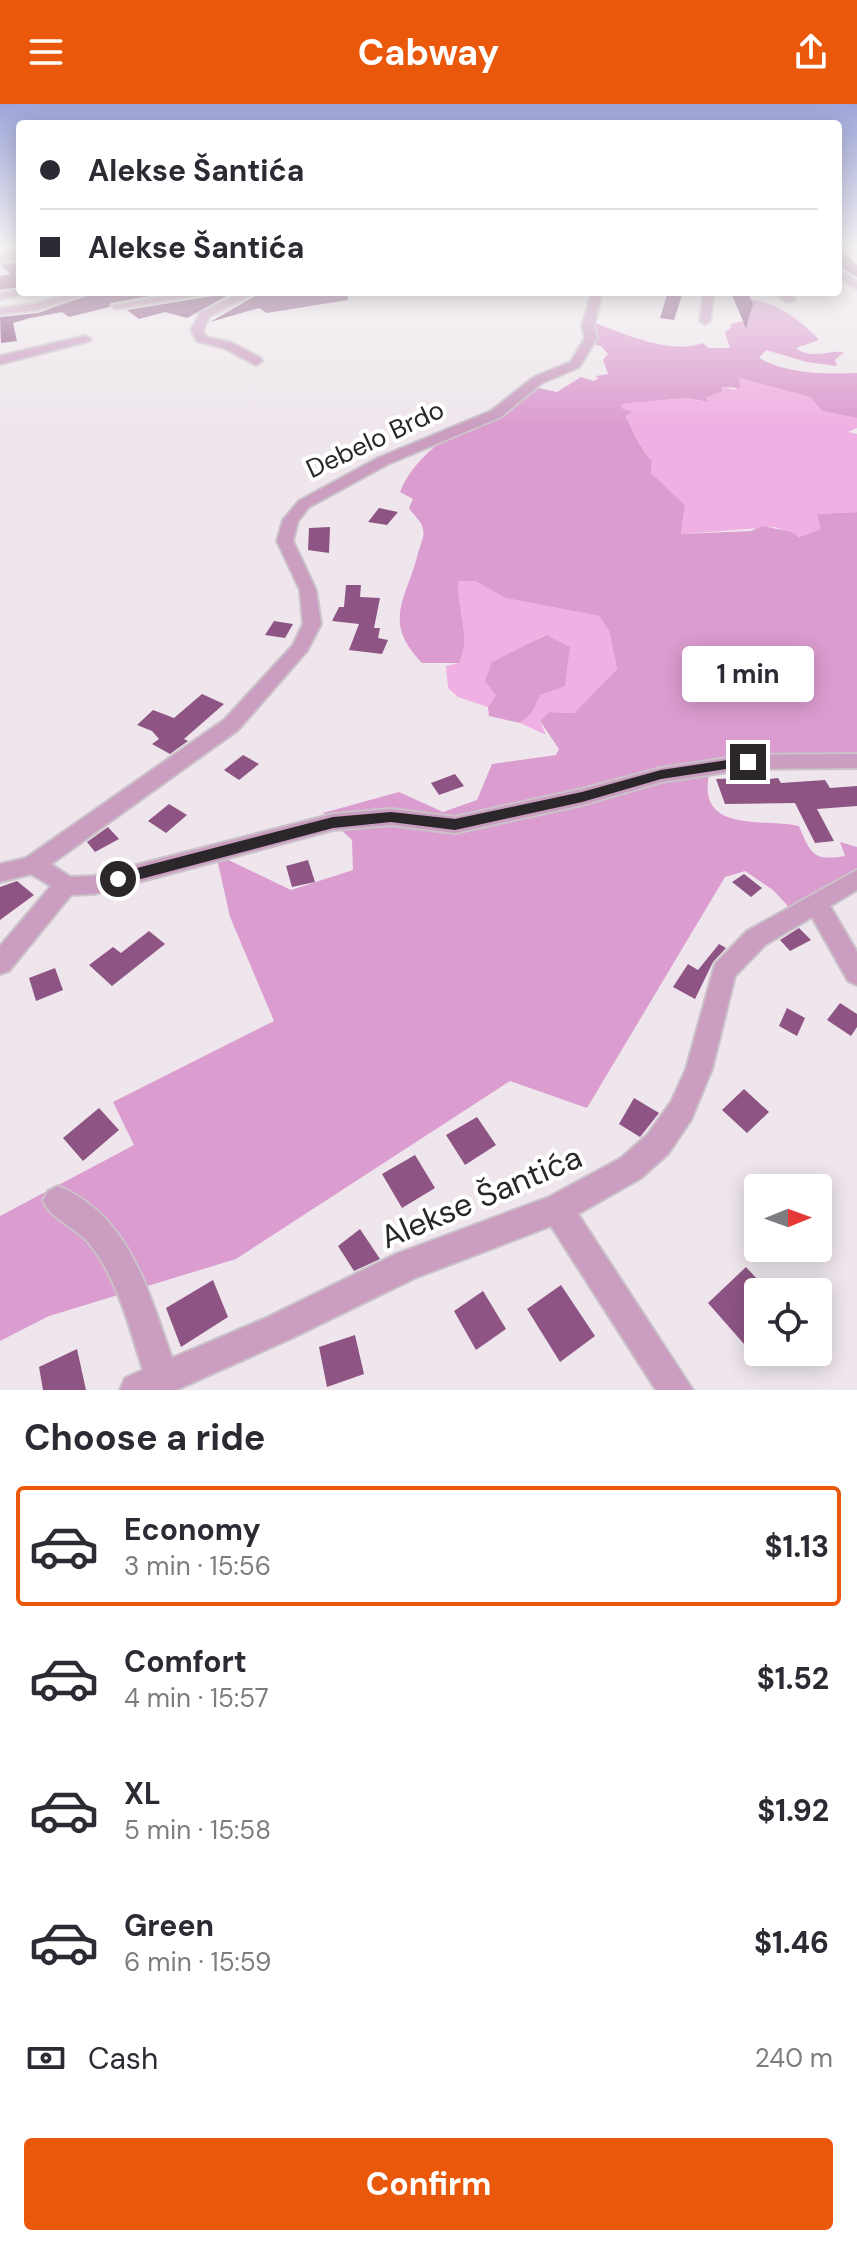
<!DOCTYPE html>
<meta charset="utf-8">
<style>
:root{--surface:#fff;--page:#f2f2f3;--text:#2b2b33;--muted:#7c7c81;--line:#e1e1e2;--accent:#ea580c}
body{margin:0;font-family:"DM Sans",sans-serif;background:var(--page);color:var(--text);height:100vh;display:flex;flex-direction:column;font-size:30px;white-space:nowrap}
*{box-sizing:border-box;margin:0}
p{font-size:26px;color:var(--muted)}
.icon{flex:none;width:44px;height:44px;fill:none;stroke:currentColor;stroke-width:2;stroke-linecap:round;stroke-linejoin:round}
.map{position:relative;height:1286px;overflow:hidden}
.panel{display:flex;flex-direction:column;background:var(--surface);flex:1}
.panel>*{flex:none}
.top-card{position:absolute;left:16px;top:16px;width:826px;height:176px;border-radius:8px;box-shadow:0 4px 20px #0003;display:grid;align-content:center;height:176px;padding:0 24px;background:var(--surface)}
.needle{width:52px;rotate:89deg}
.tools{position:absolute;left:744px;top:1070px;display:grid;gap:16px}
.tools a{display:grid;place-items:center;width:88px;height:88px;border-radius:8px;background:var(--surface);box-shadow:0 4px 20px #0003;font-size:40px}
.end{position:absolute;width:36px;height:36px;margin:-18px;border:10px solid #2a2629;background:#fff;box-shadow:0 0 0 4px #fff}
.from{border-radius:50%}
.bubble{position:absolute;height:56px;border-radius:8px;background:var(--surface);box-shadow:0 4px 20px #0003;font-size:26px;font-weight:700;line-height:56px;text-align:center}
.top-card b{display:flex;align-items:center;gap:28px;height:76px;font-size:30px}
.top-card b+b{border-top:2px solid var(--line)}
.top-card i{width:20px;height:20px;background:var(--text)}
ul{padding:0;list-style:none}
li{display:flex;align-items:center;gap:24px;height:120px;margin:0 16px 12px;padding:0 8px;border:4px solid transparent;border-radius:8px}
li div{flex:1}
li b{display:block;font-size:30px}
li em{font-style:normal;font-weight:700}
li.selected{border-color:var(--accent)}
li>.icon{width:72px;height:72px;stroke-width:1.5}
h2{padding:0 24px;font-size:36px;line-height:96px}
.pay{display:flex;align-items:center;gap:20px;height:88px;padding:0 24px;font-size:30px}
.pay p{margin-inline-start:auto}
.primary-button{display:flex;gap:16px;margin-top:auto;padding:16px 24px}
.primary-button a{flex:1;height:92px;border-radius:8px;background:var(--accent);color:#fff;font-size:32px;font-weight:700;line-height:92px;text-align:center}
header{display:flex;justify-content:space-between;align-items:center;height:104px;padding:0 24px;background:var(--accent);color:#fff;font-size:36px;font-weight:700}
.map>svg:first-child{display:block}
.green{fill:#f0b0e3}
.forest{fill:#db9ccf}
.building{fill:#8e5584}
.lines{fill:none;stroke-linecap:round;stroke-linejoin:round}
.minor-casing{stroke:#cbc3c9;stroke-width:4}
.minor{fill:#ca9dc1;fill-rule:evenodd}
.route{fill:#2a2629}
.labels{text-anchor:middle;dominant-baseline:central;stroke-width:8;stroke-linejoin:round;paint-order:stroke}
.street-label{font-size:26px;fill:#2a2629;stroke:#fff}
.near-street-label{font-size:32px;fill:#2a2629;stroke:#fff}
</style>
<header><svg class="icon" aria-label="menu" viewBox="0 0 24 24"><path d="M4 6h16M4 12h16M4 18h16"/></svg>Cabway<svg class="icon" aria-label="share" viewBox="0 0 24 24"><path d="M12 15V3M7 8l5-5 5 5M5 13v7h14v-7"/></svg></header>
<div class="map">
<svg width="857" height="1286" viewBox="0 0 857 1286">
<rect width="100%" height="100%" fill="#eee6ec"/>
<g class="green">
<path d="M 739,274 L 810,293 L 822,307 L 857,314 L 857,324 L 848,328 L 857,330 L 857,408 L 817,410 L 822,425 L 798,433 L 775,423 L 681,430 L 685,401 L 651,369 L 652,357 C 640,343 633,327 626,311 L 631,309 L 623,305 L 621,300 L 686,294 L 707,298 L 706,294 L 722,283 L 735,286 Z"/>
<path d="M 458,477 L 477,477 L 506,494 L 599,512 L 609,527 L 617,565 L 574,609 L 549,608 L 540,617 L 546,631 L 520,619 C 545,595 543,564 545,531 L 531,539 L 488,603 L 458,593 L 448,584 L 446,562 L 459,559 C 472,533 457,504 458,477 Z"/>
</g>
<g class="forest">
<path d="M 742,195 C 772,195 799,214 819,236 L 796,244 C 810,256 828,246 844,248 L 835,256 L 837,262 L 807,258 L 766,246 L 759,254 C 787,270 827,270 857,269 L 857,314 L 822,307 L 810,293 L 739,274 L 740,284 L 722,283 L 722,287 L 706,294 L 708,298 L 686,294 L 621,300 L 623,305 L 632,308 L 626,312 C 633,327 640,344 652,357 L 651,369 L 685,401 L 681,430 L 751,427 L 762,422 L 792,428 L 799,433 L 821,425 L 817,410 L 857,408 L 857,657 L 710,666 C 694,730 761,714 799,722 C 811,751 814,757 845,752 L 840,738 L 857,743 L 857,775 L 785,818 L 787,801 L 773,786 L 745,767 L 725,773 L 587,1004 L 510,977 L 236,1155 L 49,1212 L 0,1237 L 0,1112 L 134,1041 L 113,998 L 274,917 L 230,813 L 216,750 L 291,786 L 353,766 L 352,736 L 323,709 L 399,688 L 443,708 L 477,696 L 492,660 L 556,651 L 559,645 L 540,617 L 549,608 L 574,609 L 617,565 L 609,527 L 599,512 L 505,494 L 476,477 L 458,477 C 457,505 472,533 459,559 L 422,559 C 381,517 407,495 418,449 C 420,441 425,433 423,425 C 422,417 413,411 409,404 L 413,395 L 400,388 C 421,336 488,310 534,283 L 557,288 L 581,273 L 593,277 L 598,275 L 596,272 L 608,270 L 603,256 L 608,250 L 601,242 L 588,239 L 595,219 C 624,230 672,251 702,239 L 709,244 L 730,244 L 725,228 L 730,225 L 731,220 L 749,216 Z"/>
<polygon points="546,531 570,543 565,582 540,591 532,608 520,619 489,612 488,603 496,591 485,577 492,558"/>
</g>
<g class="building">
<polygon points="839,143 857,161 857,173 838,161"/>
<polygon points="20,158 20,183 0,186 0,172 11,170 0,161"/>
<polygon points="96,188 172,188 111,199 109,203 69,213 62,208 30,214 13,219 17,237 1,239 0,213 38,209"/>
<polygon points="298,188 347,188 348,196 267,209 259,204 210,218 257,191"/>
<polygon points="668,188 683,188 674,216 660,214"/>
<polygon points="232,189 187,214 165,208 139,215 127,206"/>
<polygon points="731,189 748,189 753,200 746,224"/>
<polygon points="379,404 398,408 387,421 368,418"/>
<polygon points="330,423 329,449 308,446 309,424"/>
<polygon points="346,481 361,481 360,493 380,494 374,524 380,524 378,534 388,536 382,550 349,546 359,520 332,517 339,503 344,503"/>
<polygon points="274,517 293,520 285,534 265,531"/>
<polygon points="202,590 224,600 184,635 188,637 170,650 152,640 159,635 152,627 137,621 153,606 174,614"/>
<polygon points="243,651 259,660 239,676 224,666"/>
<polygon points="455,670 464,682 439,691 431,679"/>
<polygon points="741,674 742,678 778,674 781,679 825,676 830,684 857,682 857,702 817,705 834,737 815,739 795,699 725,700 716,675"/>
<polygon points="169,700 187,711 166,729 148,717"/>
<polygon points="108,723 119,735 95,748 87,738"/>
<polygon points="308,756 315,778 292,783 286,762"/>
<polygon points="744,770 762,784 751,793 732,778"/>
<polygon points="17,777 34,791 0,816 0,783"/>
<polygon points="799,824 811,836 790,847 780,836"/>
<polygon points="149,827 165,840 112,882 89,861 113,843 121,849"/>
<polygon points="719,840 726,844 713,858 695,895 673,883 688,860 698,866"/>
<polygon points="55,864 63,886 36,897 29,874"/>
<polygon points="840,899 857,910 857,923 851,932 827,916"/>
<polygon points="787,904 805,914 797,932 779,922"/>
<polygon points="744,985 769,1008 747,1029 722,1006"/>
<polygon points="634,994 659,1009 640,1033 619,1020"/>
<polygon points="99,1004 119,1026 83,1057 63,1034"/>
<polygon points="477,1013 496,1041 465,1061 446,1031"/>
<polygon points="415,1051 435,1084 402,1104 382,1070"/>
<polygon points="360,1125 380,1155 354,1167 338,1142"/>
<polygon points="746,1163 769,1188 758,1188 758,1226 744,1240 708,1199"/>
<polygon points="213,1176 228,1213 181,1243 166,1204"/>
<polygon points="561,1181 595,1232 560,1258 527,1205"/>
<polygon points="483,1187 506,1225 476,1246 454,1207"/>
<polygon points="355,1231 364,1270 327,1283 319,1243"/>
<polygon points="77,1245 86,1286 43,1286 39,1263"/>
</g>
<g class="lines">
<defs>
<g id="minor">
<polygon points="20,149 20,155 0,158 0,152"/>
<polygon points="838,164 857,177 857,185 838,172"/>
<polygon points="20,186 34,188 0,195 0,189"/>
<polygon points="77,188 93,188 37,206 0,210 0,204 36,200"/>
<polygon points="189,188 214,188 117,205 112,202"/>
<polygon points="243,188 256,188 209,213 203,226 206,233 232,239 260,254 262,257 256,261 224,244 197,237 191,226 200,209"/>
<polygon points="592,188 602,188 594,222 597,234 579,263 542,279 501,313 388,360 309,403 298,417 293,437 316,486 321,520 307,547 238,626 51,760 70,773 94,772 333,710 391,705 455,713 582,685 661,664 748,651 857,650 857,664 748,665 661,678 582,701 455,729 391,721 333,726 94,790 71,791 9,867 0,870 0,842 51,782 31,770 0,778 0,760 26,754 224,616 293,541 303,520 300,486 277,437 283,416 299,397 378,354 491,307 534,273 571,258 585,234 582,222"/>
<polygon points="704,188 714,188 710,217 705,220 700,217"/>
<polygon points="775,188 786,188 795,196 786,198"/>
<polygon points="85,232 91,235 89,237 0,260 0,252"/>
<path d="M 857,766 L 857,786 L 830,802 L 857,848 L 857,881 L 848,877 L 812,813 L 765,841 L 735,872 L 712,965 L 691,1016 L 668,1050 L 641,1074 L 578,1110 L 693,1286 L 656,1286 L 551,1122 L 415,1174 L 290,1235 L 176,1286 L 120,1286 L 125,1274 L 143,1266 C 129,1223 118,1175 89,1139 C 75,1123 51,1115 43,1097 L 48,1087 L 58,1082 C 130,1112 148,1187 172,1254 L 268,1213 L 396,1150 L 549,1093 L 621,1054 L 648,1030 L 671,998 L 686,965 L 715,860 L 747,827 Z"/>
</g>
</defs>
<use href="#minor" class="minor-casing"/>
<use href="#minor" class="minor"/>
</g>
<linearGradient id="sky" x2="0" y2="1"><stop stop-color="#9ea6d9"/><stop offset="0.44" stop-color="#f7f4f6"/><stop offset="1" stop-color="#f7f4f6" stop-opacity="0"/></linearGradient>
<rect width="857" height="323" fill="url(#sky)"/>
<polygon class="route" points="748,653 754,658 752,661 661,675 582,698 455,726 391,718 333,724 118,781 111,775 118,769 333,713 391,708 455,715 582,688 661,666"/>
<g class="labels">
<g class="street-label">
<text transform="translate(375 335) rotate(-25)">Debelo Brdo</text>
</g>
<g class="near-street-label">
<text transform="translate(481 1093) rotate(-23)">Alekse Šantića</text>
</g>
</g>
</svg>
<div class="tools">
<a><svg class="needle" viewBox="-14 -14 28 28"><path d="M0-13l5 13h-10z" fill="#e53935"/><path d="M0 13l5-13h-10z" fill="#7c7c81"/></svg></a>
<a><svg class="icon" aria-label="locate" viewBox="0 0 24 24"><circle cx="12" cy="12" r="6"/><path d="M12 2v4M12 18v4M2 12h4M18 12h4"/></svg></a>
</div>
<i class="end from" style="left:118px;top:775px"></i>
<i class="end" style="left:748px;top:658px"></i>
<div class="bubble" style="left:682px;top:542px;width:132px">1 min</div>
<div class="top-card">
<b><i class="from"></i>Alekse Šantića</b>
<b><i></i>Alekse Šantića</b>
</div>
</div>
<section class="panel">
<h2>Choose a ride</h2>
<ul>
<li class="selected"><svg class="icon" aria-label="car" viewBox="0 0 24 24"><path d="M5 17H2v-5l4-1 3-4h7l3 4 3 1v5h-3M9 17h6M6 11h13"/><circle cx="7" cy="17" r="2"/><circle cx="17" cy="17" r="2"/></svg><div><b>Economy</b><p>3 min · 15:56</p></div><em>$1.13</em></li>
<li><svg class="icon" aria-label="car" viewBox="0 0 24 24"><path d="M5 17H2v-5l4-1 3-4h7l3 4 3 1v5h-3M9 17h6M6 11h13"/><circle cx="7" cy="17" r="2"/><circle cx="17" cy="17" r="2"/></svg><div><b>Comfort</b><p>4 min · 15:57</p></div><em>$1.52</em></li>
<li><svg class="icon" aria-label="car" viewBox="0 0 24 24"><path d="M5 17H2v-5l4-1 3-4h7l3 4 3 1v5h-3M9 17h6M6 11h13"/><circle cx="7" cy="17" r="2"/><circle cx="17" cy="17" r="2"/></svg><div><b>XL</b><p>5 min · 15:58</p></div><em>$1.92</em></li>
<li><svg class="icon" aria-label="car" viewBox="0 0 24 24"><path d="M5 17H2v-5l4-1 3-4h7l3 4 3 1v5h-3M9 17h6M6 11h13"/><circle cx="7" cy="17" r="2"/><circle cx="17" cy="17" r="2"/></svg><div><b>Green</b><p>6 min · 15:59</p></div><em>$1.46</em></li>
</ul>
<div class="pay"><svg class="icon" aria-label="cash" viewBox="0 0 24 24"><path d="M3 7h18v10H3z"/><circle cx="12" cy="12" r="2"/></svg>Cash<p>240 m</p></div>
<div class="primary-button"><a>Confirm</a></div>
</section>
